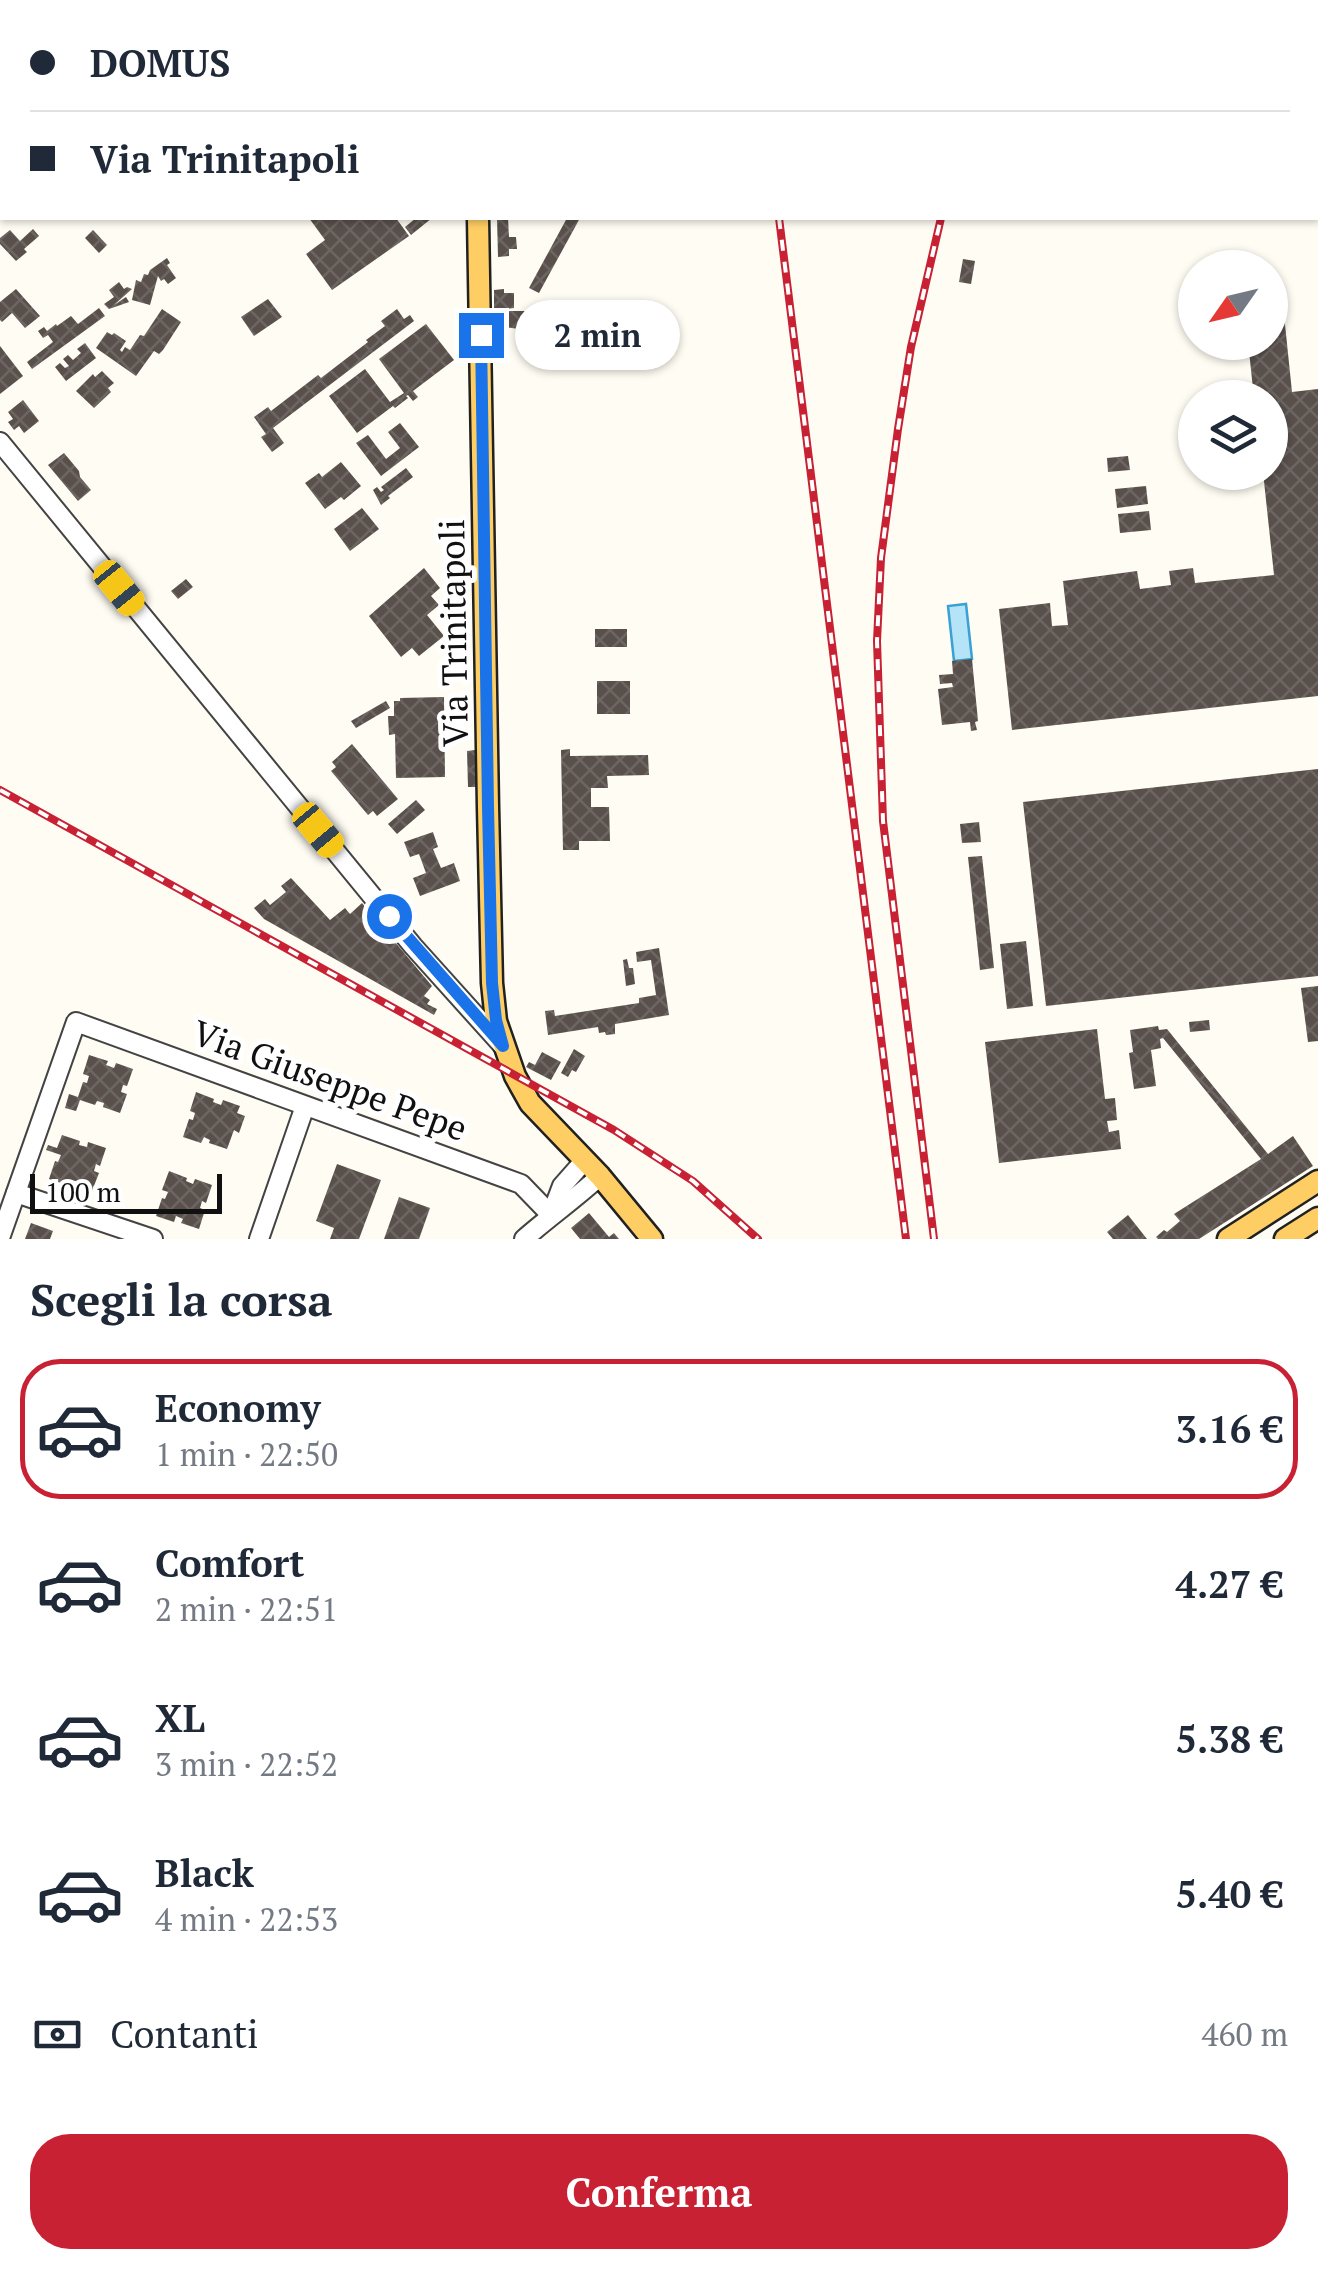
<!DOCTYPE html>
<html lang="it">
<meta charset="utf-8">
<style>
:root{--surface:#fff;--page:#f6f6f7;--text:#1f2937;--muted:#747a83;--line:#e0e1e3;--accent:#c82134}
body{margin:0;font-family:"PT Serif",serif;background:var(--page);color:var(--text);height:100vh;display:flex;flex-direction:column;font-size:38px;white-space:nowrap}
*{box-sizing:border-box;margin:0}
p{font-size:32px;color:var(--muted)}
.icon{flex:none;width:55px;height:55px;fill:none;stroke:currentColor;stroke-width:2;stroke-linecap:round;stroke-linejoin:round}
.map{position:relative;height:1239px;overflow:hidden}
.details{display:flex;flex-direction:column;background:var(--surface);flex:1}
.details>*{flex:none}
.banner{position:absolute;left:0px;top:0px;width:1320px;height:220px;box-shadow:0 2px 8px #0004;display:grid;align-content:center;height:220px;padding:0 30px;background:var(--surface)}
.needle{width:65px;rotate:236deg}
.controls{position:absolute;left:1178px;top:250px;display:grid;gap:20px}
.controls a{display:grid;place-items:center;width:110px;height:110px;border-radius:50%;background:var(--surface);box-shadow:0 2px 8px #0004;font-size:50px}
.scale{position:absolute;left:30px;bottom:25px;width:192px;box-sizing:border-box;padding-left:10px;border:5px solid #101010;border-top:0;font-size:28px;line-height:35px;white-space:nowrap;color:#101010;-webkit-text-stroke:8px #fff;paint-order:stroke}
.end{position:absolute;width:45px;height:45px;margin:-22px;border:12px solid #1a73e8;background:#fff;box-shadow:0 0 0 5px #fff}
.from{border-radius:50%}
.bubble{position:absolute;height:70px;border-radius:35px;background:var(--surface);box-shadow:0 2px 8px #0004;font-size:32px;font-weight:700;line-height:70px;text-align:center}
.car{position:absolute;width:30px;height:60px;margin:-30px -15px;border-radius:12px;box-shadow:0 0 8px 2px #0007;background:linear-gradient(#f5c518 24%,#345 0 40%,#f5c518 0 76%,#345 0 86%,#f5c518 0)}
.banner b{display:flex;align-items:center;gap:35px;height:95px;font-size:38px}
.banner b+b{border-top:2px solid var(--line)}
.banner i{width:25px;height:25px;background:var(--text)}
ul{padding:0;list-style:none}
li{display:flex;align-items:center;gap:30px;height:140px;margin:0 20px 15px;padding:0 10px;border:5px solid transparent;border-radius:40px}
li div{flex:1}
li b{display:block;font-size:38px}
li em{font-style:normal;font-weight:700}
li.current{border-color:var(--accent)}
li>.icon{width:90px;height:90px;stroke-width:1.5}
h2{padding:0 30px;font-size:45px;line-height:120px}
.pay{display:flex;align-items:center;gap:25px;height:110px;padding:0 30px;font-size:38px}
.pay p{margin-inline-start:auto}
.primary-button{display:flex;gap:20px;margin-top:auto;padding:20px 30px}
.primary-button a{flex:1;height:115px;border-radius:40px;background:var(--accent);color:#fff;font-size:40px;font-weight:700;line-height:115px;text-align:center}
.map>svg:first-child{display:block}
.water{fill:#b5e4f9;stroke:#39a1d3;stroke-width:2.5}
.building{fill:url(#building-cross-hatch)}
.lines{fill:none;stroke-linecap:round;stroke-linejoin:round}
.minor-casing{stroke:#434343;stroke-width:22}
.major-casing{stroke:#212121;stroke-width:25}
.minor{stroke:#fff;stroke-width:18}
.major{stroke:#fece64;stroke-width:20}
.rail-casing{stroke:#c82134;stroke-width:8}
.rail{stroke:#fff;stroke-width:4;stroke-dasharray:11;stroke-linecap:butt}
.route{stroke:#1a73e8;stroke-width:12}
.labels{text-anchor:middle;dominant-baseline:central;stroke-width:10;stroke-linejoin:round;paint-order:stroke}
.street-label{font-size:35px;fill:#101010;stroke:#fff}
</style>
<div class="map">
<svg width="1318" height="1239" viewBox="0 0 1318 1239">
<defs>
<pattern id="building-cross-hatch" width="8" height="8" patternUnits="userSpaceOnUse" patternTransform="scale(2.5)"><rect width="8" height="8" fill="#59504c"/><path d="M0 0l8 8M0 8l8-8" fill="none" stroke="#6c6561"/></pattern>
</defs>
<rect width="100%" height="100%" fill="#fffcf3"/>
<polygon class="water" points="966,604 972,659 954,661 948,606"/>
<g class="building">
<polygon points="309,218 396,218 409,236 332,290 306,254 325,240"/>
<polygon points="416,218 432,218 411,235 405,227"/>
<polygon points="497,218 508,218 509,237 516,237 517,249 509,249 509,256 498,257"/>
<polygon points="567,218 580,218 539,293 529,288"/>
<polygon points="33,229 39,236 24,249 27,252 16,261 0,244 0,238 10,230 20,241"/>
<polygon points="93,230 107,245 99,253 85,238"/>
<polygon points="167,258 170,263 167,265 176,278 168,284 164,279 161,281 158,276 150,305 132,300 136,280 141,282 144,274 148,275 150,270"/>
<polygon points="963,259 975,261 971,284 959,282"/>
<polygon points="119,282 124,289 127,287 132,289 114,305 126,297 129,302 109,309 104,304 114,297 109,290"/>
<polygon points="16,289 40,316 25,328 12,313 2,322 0,320 0,302"/>
<polygon points="504,289 504,293 514,293 514,308 505,309 505,311 527,311 519,329 505,327 503,341 494,342 493,319 501,318 501,312 494,312 494,290"/>
<polygon points="268,299 282,317 254,336 241,317"/>
<polygon points="1283,305 1292,392 1318,389 1318,696 1012,730 999,609 1050,603 1052,626 1068,625 1063,581 1137,571 1140,589 1171,585 1169,571 1193,568 1195,583 1274,575 1263,472 1270,472 1270,398 1254,398 1248,342 1270,342 1270,306"/>
<polygon points="99,308 105,316 32,369 27,362 53,342 48,335 43,338 38,331 44,327 47,331 56,324 57,326 71,316 78,324"/>
<polygon points="162,309 181,322 163,350 159,354 154,351 136,376 96,348 107,332 112,335 114,333 126,341 120,350 122,352 125,347 130,350 140,335 144,336"/>
<polygon points="397,309 404,319 410,315 414,321 273,428 284,443 272,452 261,437 266,434 254,417 268,407 271,411 318,375 321,378 368,342 366,340 385,326 381,321"/>
<polygon points="426,324 454,360 413,391 418,397 413,401 408,395 406,396 408,398 395,408 393,406 357,433 329,396 365,369 390,402 404,393 379,359"/>
<polygon points="85,343 96,358 66,381 55,367 60,363 65,368 69,366 63,359 68,355 73,360 81,353 77,349"/>
<polygon points="0,346 23,376 0,394"/>
<polygon points="102,371 114,383 108,388 111,392 94,408 76,391 93,374 95,377"/>
<polygon points="23,400 39,421 24,433 19,426 14,430 8,422 13,419 8,412"/>
<polygon points="400,423 419,447 381,476 356,443 368,435 386,459 400,448 388,432"/>
<polygon points="64,453 79,471 80,477 91,490 78,501 48,465"/>
<polygon points="1128,456 1130,470 1108,472 1107,458"/>
<polygon points="341,462 361,486 344,500 341,497 325,509 305,483 319,473 322,477"/>
<polygon points="406,468 413,477 388,496 390,498 381,505 373,490 377,487 381,492 384,490 381,487"/>
<polygon points="1146,486 1148,504 1117,508 1115,489"/>
<polygon points="362,508 379,529 350,551 334,529"/>
<polygon points="1149,511 1151,530 1120,533 1118,514"/>
<polygon points="424,568 440,588 431,596 439,605 427,615 444,636 419,656 412,648 401,657 369,616"/>
<polygon points="186,579 193,587 178,599 171,591"/>
<rect x="595" y="629" width="32" height="18"/>
<polygon points="972,659 978,721 975,722 977,730 971,731 970,722 942,725 938,689 953,687 952,683 940,684 939,675 953,674 952,661"/>
<rect x="597" y="681" width="33" height="33"/>
<polygon points="444,697 445,777 396,778 395,734 389,735 388,716 394,716 394,701 400,701 400,698"/>
<polygon points="386,701 390,708 356,728 351,721"/>
<polygon points="352,744 398,799 377,816 373,811 368,815 331,771 336,767 332,762"/>
<polygon points="570,749 570,756 648,755 649,775 607,776 608,788 591,788 591,807 609,807 610,841 579,841 579,850 563,850 561,750"/>
<polygon points="475,750 476,787 468,787 467,751"/>
<polygon points="1318,769 1318,976 1046,1006 1023,802"/>
<polygon points="416,800 425,810 397,834 388,824"/>
<polygon points="979,822 981,842 962,843 960,824"/>
<polygon points="433,832 438,847 433,849 441,868 454,863 460,881 420,896 413,878 426,873 419,854 410,857 404,842"/>
<polygon points="982,856 994,968 980,970 968,857"/>
<polygon points="291,878 330,920 345,908 350,914 362,903 432,986 424,996 430,1000 427,1004 437,1009 434,1015 264,919 254,908 265,899 270,905 286,892 281,886"/>
<polygon points="1026,941 1033,1006 1007,1009 1000,944"/>
<polygon points="659,948 669,1015 615,1024 615,1034 606,1035 605,1032 599,1033 598,1027 548,1035 545,1011 554,1010 555,1016 639,1003 639,998 656,995 651,960 637,962 636,952"/>
<polygon points="627,959 629,968 633,968 635,984 626,986 623,960"/>
<polygon points="1318,986 1318,1041 1308,1042 1301,988"/>
<polygon points="1209,1020 1210,1030 1190,1032 1189,1022"/>
<polygon points="1158,1026 1159,1030 1167,1029 1268,1154 1293,1136 1313,1166 1199,1239 1158,1239 1156,1237 1164,1230 1167,1232 1180,1221 1174,1214 1261,1159 1163,1038 1160,1039 1161,1048 1151,1050 1156,1086 1134,1089 1129,1053 1133,1052 1130,1030"/>
<polygon points="1097,1029 1105,1099 1115,1098 1117,1120 1107,1121 1109,1132 1119,1130 1121,1149 999,1163 985,1042"/>
<polygon points="574,1049 585,1056 576,1072 572,1070 568,1077 561,1073"/>
<polygon points="542,1052 561,1062 551,1080 526,1067 529,1062 535,1065"/>
<polygon points="89,1055 108,1061 106,1065 114,1068 116,1063 133,1069 127,1086 123,1085 121,1092 127,1094 120,1113 103,1107 104,1103 97,1101 95,1105 80,1100 76,1111 65,1108 69,1094 78,1097 83,1082 87,1083 89,1076 83,1074"/>
<polygon points="196,1092 214,1099 213,1102 221,1105 223,1100 240,1106 237,1113 245,1116 239,1133 234,1130 227,1149 209,1143 210,1140 204,1137 201,1143 183,1137 189,1119 193,1120 195,1113 190,1111"/>
<polygon points="62,1135 80,1141 79,1145 87,1147 88,1142 106,1148 100,1166 96,1164 94,1171 99,1173 92,1191 75,1185 76,1181 69,1180 67,1185 49,1179 55,1161 58,1162 61,1155 46,1150 48,1145 57,1148"/>
<polygon points="337,1164 381,1180 359,1239 330,1239 334,1228 316,1221"/>
<polygon points="169,1171 187,1178 186,1181 193,1184 195,1179 212,1185 206,1203 202,1201 200,1208 205,1210 199,1229 181,1223 183,1219 176,1216 174,1222 156,1216 162,1198 165,1199 168,1192 162,1190"/>
<polygon points="399,1197 430,1208 419,1239 384,1239"/>
<polygon points="589,1213 609,1237 614,1233 619,1239 580,1239 571,1228"/>
<polygon points="1128,1215 1147,1239 1113,1239 1107,1232"/>
<polygon points="31,1223 53,1231 50,1239 25,1239"/>
</g>
<g class="lines">
<defs>
<g id="minor">
<polyline points="0,442 413,946 503,1046"/>
<polyline points="16,1193 153,1239"/>
<polyline points="551,1215 562,1186 585,1160"/>
<polyline points="0,1238 76,1022 521,1184 551,1215"/>
<polyline points="259,1239 305,1106"/>
<path d="M 524,1239 C 549,1217 575,1199 600,1176"/>
</g>
<g id="major">
<polyline points="472,0 472,2"/>
<polyline points="478,218 488,807 492,983 496,1021 515,1076 530,1103 600,1176 652,1239"/>
<polyline points="1228,1239 1318,1181"/>
<polyline points="1285,1239 1318,1218"/>
</g>
</defs>
<use href="#minor" class="minor-casing"/>
<use href="#major" class="major-casing"/>
<use href="#minor" class="minor"/>
<use href="#major" class="major"/>
<defs>
<g id="rail">
<polyline points="751,0 752,2"/>
<polyline points="1006,2 1007,0"/>
<polyline points="779,218 906,1239"/>
<polyline points="0,790 614,1130 693,1181 758,1239"/>
<polyline points="934,1239 883,821 877,641 881,558 898,429 911,347 941,218"/>
</g>
</defs>
<use href="#rail" class="rail-casing"/>
<use href="#rail" class="rail"/>
</g>
<g class="lines">
<polyline class="route" points="389,916 503,1046 496,1020 492,983 488,807 481,335"/>
</g>
<g class="labels">
<g class="street-label">
<text transform="translate(453 633) rotate(-91)">Via Trinitapoli</text>
<text transform="translate(330 1080) rotate(20)">Via Giuseppe Pepe</text>
</g>
</g>
</svg>
<div class="controls">
<a><svg class="needle" viewBox="-14 -14 28 28"><path d="M0-13l5 13h-10z" fill="#e53935"/><path d="M0 13l5-13h-10z" fill="#747a83"/></svg></a>
<a><svg class="icon" aria-label="layers" viewBox="0 0 24 24"><path d="M12 4l9 5-9 5-9-5zM3 14l9 5 9-5"/></svg></a>
</div>
<div class="scale">100 m</div>
<i class="end from" style="left:389px;top:916px"></i>
<i class="end" style="left:481px;top:335px"></i>
<div class="bubble" style="left:515px;top:300px;width:165px">2 min</div>
<i class="car" style="left:119px;top:588px;rotate:141deg"></i>
<i class="car" style="left:318px;top:830px;rotate:140deg"></i>
<div class="banner">
<b><i class="from"></i>DOMUS</b>
<b><i></i>Via Trinitapoli</b>
</div>
</div>
<section class="details">
<h2>Scegli la corsa</h2>
<ul>
<li class="current"><svg class="icon" aria-label="car" viewBox="0 0 24 24"><path d="M5 17H2v-5l4-1 3-4h7l3 4 3 1v5h-3M9 17h6M6 11h13"/><circle cx="7" cy="17" r="2"/><circle cx="17" cy="17" r="2"/></svg><div><b>Economy</b><p>1 min · 22:50</p></div><em>3.16 €</em></li>
<li><svg class="icon" aria-label="car" viewBox="0 0 24 24"><path d="M5 17H2v-5l4-1 3-4h7l3 4 3 1v5h-3M9 17h6M6 11h13"/><circle cx="7" cy="17" r="2"/><circle cx="17" cy="17" r="2"/></svg><div><b>Comfort</b><p>2 min · 22:51</p></div><em>4.27 €</em></li>
<li><svg class="icon" aria-label="car" viewBox="0 0 24 24"><path d="M5 17H2v-5l4-1 3-4h7l3 4 3 1v5h-3M9 17h6M6 11h13"/><circle cx="7" cy="17" r="2"/><circle cx="17" cy="17" r="2"/></svg><div><b>XL</b><p>3 min · 22:52</p></div><em>5.38 €</em></li>
<li><svg class="icon" aria-label="car" viewBox="0 0 24 24"><path d="M5 17H2v-5l4-1 3-4h7l3 4 3 1v5h-3M9 17h6M6 11h13"/><circle cx="7" cy="17" r="2"/><circle cx="17" cy="17" r="2"/></svg><div><b>Black</b><p>4 min · 22:53</p></div><em>5.40 €</em></li>
</ul>
<div class="pay"><svg class="icon" aria-label="cash" viewBox="0 0 24 24"><path d="M3 7h18v10H3z"/><circle cx="12" cy="12" r="2"/></svg>Contanti<p>460 m</p></div>
<div class="primary-button"><a>Conferma</a></div>
</section>
